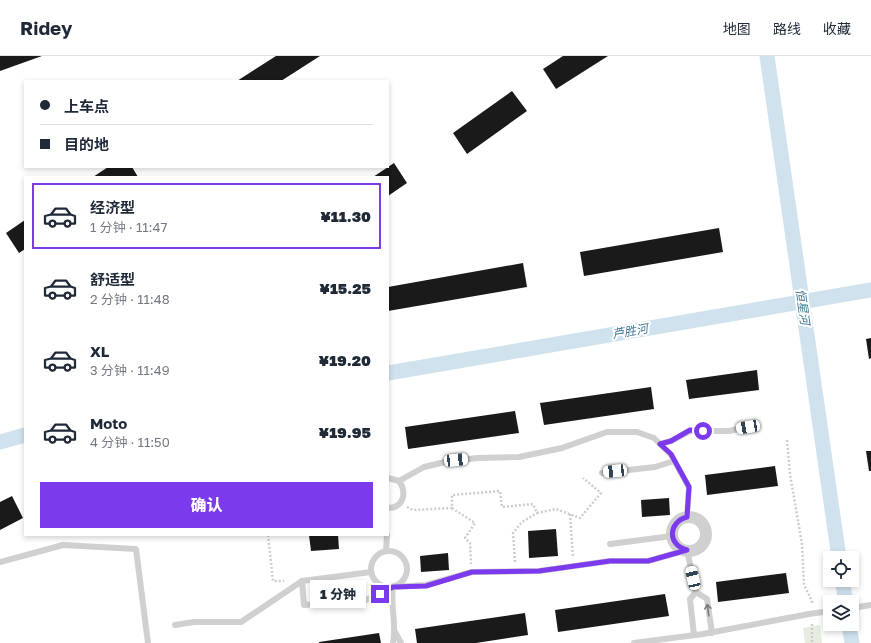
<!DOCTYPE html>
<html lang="zh">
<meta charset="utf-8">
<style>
:root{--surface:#fff;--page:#f2f2f3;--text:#1f2937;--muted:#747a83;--line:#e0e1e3;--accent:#7c3aed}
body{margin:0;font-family:"Golos Text","Noto Sans SC",sans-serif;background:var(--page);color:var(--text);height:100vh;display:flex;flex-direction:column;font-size:15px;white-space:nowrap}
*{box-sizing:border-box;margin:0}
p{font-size:13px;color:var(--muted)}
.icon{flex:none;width:22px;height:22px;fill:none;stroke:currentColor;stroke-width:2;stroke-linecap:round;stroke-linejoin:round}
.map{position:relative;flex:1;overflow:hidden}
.drawer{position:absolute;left:24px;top:120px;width:365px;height:360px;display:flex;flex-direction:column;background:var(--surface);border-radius:0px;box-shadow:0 2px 6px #0003}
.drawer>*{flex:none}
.banner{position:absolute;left:24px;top:24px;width:365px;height:88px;border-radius:0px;box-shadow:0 2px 6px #0003;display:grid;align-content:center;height:88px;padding:0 16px;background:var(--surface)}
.buttons{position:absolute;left:823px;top:495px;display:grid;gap:8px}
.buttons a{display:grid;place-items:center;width:36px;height:36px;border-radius:0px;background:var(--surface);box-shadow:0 2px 6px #0003;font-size:20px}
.end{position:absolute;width:18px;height:18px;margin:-9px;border:5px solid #7c3aed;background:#fff;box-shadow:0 0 0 2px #fff}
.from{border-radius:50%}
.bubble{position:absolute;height:28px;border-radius:0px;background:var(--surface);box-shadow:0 2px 6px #0003;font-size:13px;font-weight:800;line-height:28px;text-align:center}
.car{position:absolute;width:12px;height:24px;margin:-12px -6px;border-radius:5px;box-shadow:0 0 3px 1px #0007;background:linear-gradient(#fff 24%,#345 0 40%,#fff 0 76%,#345 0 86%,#fff 0)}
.banner b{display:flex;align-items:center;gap:14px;height:38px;font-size:15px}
.banner b+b{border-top:1px solid var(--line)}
.banner i{width:10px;height:10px;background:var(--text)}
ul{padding:7px 0 0;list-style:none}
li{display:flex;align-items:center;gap:12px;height:66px;margin:0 8px 6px;padding:0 8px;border:2px solid transparent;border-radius:0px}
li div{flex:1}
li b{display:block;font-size:15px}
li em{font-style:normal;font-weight:800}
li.active{border-color:var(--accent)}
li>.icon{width:36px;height:36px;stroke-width:1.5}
.primary-button{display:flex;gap:8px;margin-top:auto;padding:8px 16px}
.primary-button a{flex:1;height:46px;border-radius:0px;background:var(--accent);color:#fff;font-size:16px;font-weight:800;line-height:46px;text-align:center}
header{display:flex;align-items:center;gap:24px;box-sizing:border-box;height:56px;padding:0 20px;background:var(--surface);border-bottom:1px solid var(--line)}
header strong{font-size:19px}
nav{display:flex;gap:22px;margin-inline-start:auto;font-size:14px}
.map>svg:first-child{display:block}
.green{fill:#e6ecdf}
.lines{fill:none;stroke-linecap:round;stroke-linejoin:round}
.canal{stroke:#cfe2ee;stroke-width:15}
.building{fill:#1a1a1a}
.path{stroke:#cdcdcd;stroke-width:2.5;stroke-dasharray:2 2;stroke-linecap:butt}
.lane{stroke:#d0d0d0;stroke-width:6}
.street{stroke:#d0d0d0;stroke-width:12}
.lane-bridge{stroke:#d0d0d0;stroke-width:6}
.oneway{stroke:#7a7a7a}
.route{stroke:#7c3aed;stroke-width:5}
.labels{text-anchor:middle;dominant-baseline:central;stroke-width:4;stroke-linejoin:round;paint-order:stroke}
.water-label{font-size:12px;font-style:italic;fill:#3f7597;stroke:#fff}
</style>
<header>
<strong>Ridey</strong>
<nav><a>地图</a><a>路线</a><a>收藏</a></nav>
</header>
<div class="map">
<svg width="871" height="587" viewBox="0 0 871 587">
<rect width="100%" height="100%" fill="#fff"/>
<polygon class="green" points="820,569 822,587 805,587 803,572"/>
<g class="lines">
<g class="canal">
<polyline points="767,0 839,502"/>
<polyline points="388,317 871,234"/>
<polyline points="0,386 25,379"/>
<polyline points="842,524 846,546"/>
<polyline points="849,568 852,587"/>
</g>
</g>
<g class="building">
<polygon points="0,0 42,0 0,15"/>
<polygon points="276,0 320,0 281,25 237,25"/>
<polygon points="563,0 608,0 556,33 543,13"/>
<polygon points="512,35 527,55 467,98 453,77"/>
<polygon points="394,107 407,127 388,140 388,121 373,121"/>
<polygon points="108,111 132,111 138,121 93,121"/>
<polygon points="25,164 25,193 19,197 6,177"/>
<polygon points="719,172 723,196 584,220 580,196"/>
<polygon points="523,207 527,231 388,255 388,231"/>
<polygon points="871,282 871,302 869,303 866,283"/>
<polygon points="757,314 759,334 689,343 686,324"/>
<polygon points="651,331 654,353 544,369 540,347"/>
<polygon points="515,355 519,377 408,393 405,371"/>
<polygon points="866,395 871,395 871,415 869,415"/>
<polygon points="775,410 778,430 707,439 705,419"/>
<polygon points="12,440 23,462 0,474 0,446"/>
<polygon points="669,442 670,459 642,461 641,444"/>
<polygon points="556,473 558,500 529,502 528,475"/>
<polygon points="309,479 338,479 339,493 311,495"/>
<polygon points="448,497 449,514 421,516 420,500"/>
<polygon points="786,517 789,537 718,546 716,526"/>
<polygon points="665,538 669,560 558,576 555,554"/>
<polygon points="525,557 528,579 476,587 417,587 415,573"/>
<polygon points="379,577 381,587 319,587 319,586"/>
</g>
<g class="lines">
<g class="path">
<polyline points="787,384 790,418 802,488 804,529 812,545 812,549"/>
<polyline points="407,451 413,454 452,452 452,439 500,435 502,451 533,448 537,457 556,453 580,462 601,437 583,422"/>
<polyline points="452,452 475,467 465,482 470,487 471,508"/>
<polyline points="570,458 573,502"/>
<polyline points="268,479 273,525 284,525"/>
<polyline points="515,506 513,477 522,466 537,457"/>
<polyline points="812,568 812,587"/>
</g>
<g class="lane">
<polyline points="660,388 671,385 690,375 729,375 748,371"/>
<polyline points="602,417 655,411 674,405"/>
<path d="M 388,422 L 399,425 C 407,436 404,452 388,452"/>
<polyline points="399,425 424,411 445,406 477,402 519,401 562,392 607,376 637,376 654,382 671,399 689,431 687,461"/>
<polyline points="610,488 672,480"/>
<polyline points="386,495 387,479"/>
<circle cx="389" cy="513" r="18"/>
<polyline points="0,506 63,489 136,493 148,587"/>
<polyline points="302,525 371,516"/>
<polyline points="852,552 871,549"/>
<polyline points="175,569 194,566 241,566 302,525 304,549 366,544 393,531"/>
<polyline points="395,576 401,587"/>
<polyline points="694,579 690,543 696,536"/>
<path d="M 393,587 C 397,568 390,550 393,531 L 426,529 L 472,516 L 539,515 L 610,505 L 648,505 L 687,494 L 696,536 L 707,543 L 712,577"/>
<polyline points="634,587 703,578 809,558"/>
</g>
<circle class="street" cx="689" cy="478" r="17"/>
<polyline class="lane-bridge" points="809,558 830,555"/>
</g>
<defs><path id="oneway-shaft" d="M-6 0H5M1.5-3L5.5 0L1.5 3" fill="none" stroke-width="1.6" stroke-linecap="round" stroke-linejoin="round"/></defs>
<use class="oneway" href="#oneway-shaft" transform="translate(708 554) rotate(-98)"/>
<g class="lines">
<path class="route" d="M 380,538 L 393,531 L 426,530 L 472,516 L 539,515 L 610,505 L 648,505 L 687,494 C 667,489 668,466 687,461 L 689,431 L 671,398 L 660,388 L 671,385 L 690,374 L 703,375"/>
</g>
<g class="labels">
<g class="water-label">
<text transform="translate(803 251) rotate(82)">恒星河</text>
<text transform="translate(630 275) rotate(-10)">芦胜河</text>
</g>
</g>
</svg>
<div class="buttons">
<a><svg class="icon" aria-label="locate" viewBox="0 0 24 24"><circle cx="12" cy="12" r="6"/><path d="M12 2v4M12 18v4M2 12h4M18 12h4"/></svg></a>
<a><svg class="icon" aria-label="layers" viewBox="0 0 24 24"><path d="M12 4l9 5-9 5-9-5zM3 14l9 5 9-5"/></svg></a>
</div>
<i class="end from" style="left:703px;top:375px"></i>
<i class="end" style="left:380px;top:538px"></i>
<div class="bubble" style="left:310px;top:524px;width:56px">1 分钟</div>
<i class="car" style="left:748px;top:371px;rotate:260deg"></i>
<i class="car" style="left:456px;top:404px;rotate:84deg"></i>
<i class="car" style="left:615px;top:415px;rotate:264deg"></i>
<i class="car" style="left:693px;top:522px;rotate:347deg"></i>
<div class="banner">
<b><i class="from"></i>上车点</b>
<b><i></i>目的地</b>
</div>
<section class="drawer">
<ul>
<li class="active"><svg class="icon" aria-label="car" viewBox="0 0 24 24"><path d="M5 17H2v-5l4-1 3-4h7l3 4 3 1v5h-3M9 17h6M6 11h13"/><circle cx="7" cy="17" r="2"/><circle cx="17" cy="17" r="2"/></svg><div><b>经济型</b><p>1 分钟 · 11:47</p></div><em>¥11.30</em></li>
<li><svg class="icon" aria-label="car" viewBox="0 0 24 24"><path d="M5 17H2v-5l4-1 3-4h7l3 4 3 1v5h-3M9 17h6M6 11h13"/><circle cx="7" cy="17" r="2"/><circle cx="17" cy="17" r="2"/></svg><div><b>舒适型</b><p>2 分钟 · 11:48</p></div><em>¥15.25</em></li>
<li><svg class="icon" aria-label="car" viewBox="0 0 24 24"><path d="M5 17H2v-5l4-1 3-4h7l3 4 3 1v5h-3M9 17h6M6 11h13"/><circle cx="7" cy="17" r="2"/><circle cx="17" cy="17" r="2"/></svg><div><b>XL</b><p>3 分钟 · 11:49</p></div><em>¥19.20</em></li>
<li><svg class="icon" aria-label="car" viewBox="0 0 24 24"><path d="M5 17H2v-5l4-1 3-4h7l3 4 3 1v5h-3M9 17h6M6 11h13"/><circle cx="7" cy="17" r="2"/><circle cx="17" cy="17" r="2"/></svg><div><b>Moto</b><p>4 分钟 · 11:50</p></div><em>¥19.95</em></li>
</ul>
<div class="primary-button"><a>确认</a></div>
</section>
</div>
